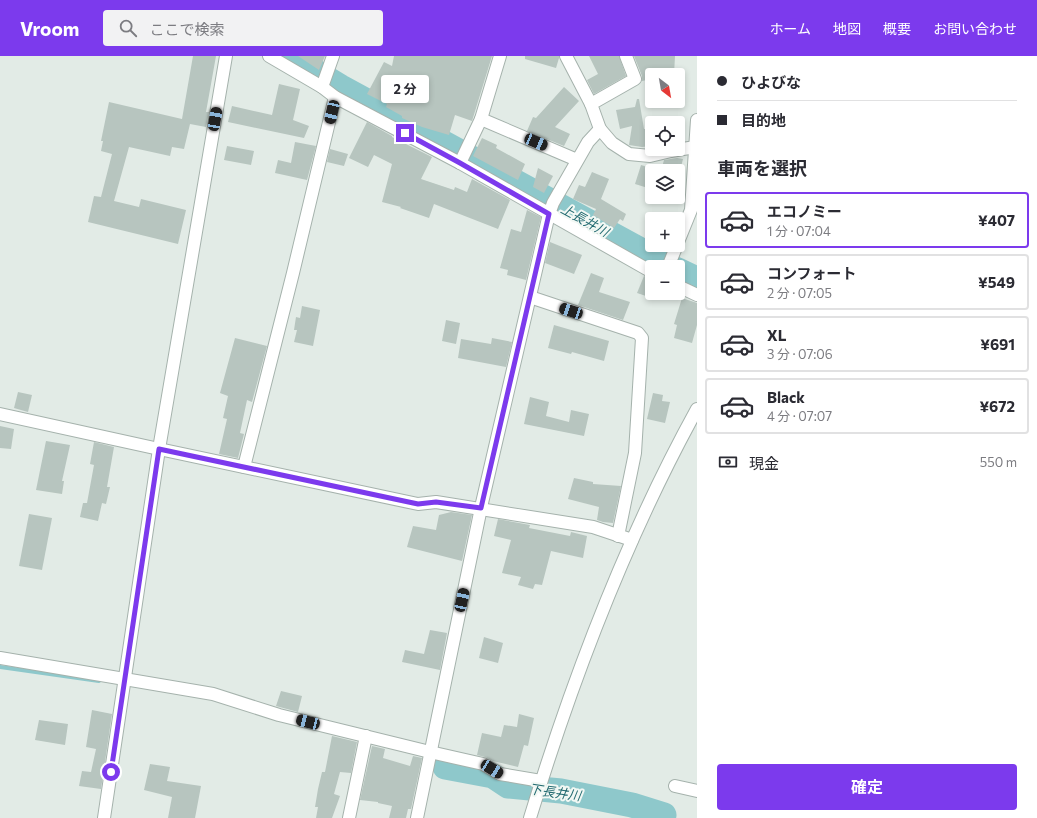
<!DOCTYPE html>
<html lang="ja">
<meta charset="utf-8">
<style>
:root{--surface:#fff;--page:#f2f2f3;--text:#2b2b33;--muted:#7c7c81;--line:#e1e1e2;--accent:#7c3aed}
body{margin:0;font-family:Commissioner,"Noto Sans JP",sans-serif;background:var(--page);color:var(--text);height:100vh;display:flex;flex-direction:column;font-size:15px;white-space:nowrap}
*{box-sizing:border-box;margin:0}
p{font-size:13px;color:var(--muted)}
.icon{flex:none;width:22px;height:22px;fill:none;stroke:currentColor;stroke-width:2;stroke-linecap:round;stroke-linejoin:round}
.map{position:relative;flex:1;overflow:hidden}
.sheet{display:flex;flex-direction:column;background:var(--surface);width:340px}
.sheet>*{flex:none}
.guide{display:grid;align-content:center;height:88px;padding:0 20px;background:var(--surface)}
.needle{width:26px;rotate:149deg}
.controls{position:absolute;left:645px;top:12px;display:grid;gap:8px}
.controls a{display:grid;place-items:center;width:40px;height:40px;border-radius:4px;background:var(--surface);box-shadow:0 2px 6px #0003;font-size:20px}
.end{position:absolute;width:18px;height:18px;margin:-9px;border:5px solid #7c3aed;background:#fff;box-shadow:0 0 0 2px #fff}
.from{border-radius:50%}
.bubble{position:absolute;height:28px;border-radius:4px;background:var(--surface);box-shadow:0 2px 6px #0003;font-size:13px;font-weight:700;line-height:28px;text-align:center}
.car{position:absolute;width:12px;height:24px;margin:-12px -6px;border-radius:5px;box-shadow:0 0 3px 1px #0007;background:linear-gradient(#222 24%,#8ab4d8 0 40%,#222 0 76%,#8ab4d8 0 86%,#222 0)}
.guide b{display:flex;align-items:center;gap:14px;height:38px;font-size:15px}
.guide b+b{border-top:1px solid var(--line)}
.guide i{width:10px;height:10px;background:var(--text)}
ul{padding:0;list-style:none}
li{display:flex;align-items:center;gap:12px;height:56px;margin:0 8px 6px;padding:0 12px;border:2px solid var(--line);border-radius:4px}
li div{flex:1}
li b{display:block;font-size:15px}
li em{font-style:normal;font-weight:700}
li.selected{border-color:var(--accent)}
li>.icon{width:36px;height:36px;stroke-width:1.5}
h2{padding:0 20px;font-size:18px;line-height:48px}
.pay{display:flex;align-items:center;gap:10px;height:44px;padding:0 20px;font-size:15px}
.pay p{margin-inline-start:auto}
.action{display:flex;gap:8px;margin-top:auto;padding:8px 20px}
.action a{flex:1;height:46px;border-radius:4px;background:var(--accent);color:#fff;font-size:16px;font-weight:700;line-height:46px;text-align:center}
header{display:flex;align-items:center;gap:24px;box-sizing:border-box;height:56px;padding:0 20px;background:var(--accent);color:#fff}
header strong{font-size:19px}
nav{display:flex;gap:22px;margin-inline-start:auto;font-size:14px}
.search{width:280px;height:36px;background:var(--page);display:flex;align-items:center;gap:10px;box-sizing:border-box;padding:0 14px;border-radius:4px;color:var(--muted);font-size:15px}
main{display:flex;flex:1;min-height:0}
.map>svg:first-child{display:block}
.lines{fill:none;stroke-linecap:round;stroke-linejoin:round}
.stream{stroke:#8ec8cb;stroke-width:4}
.river{stroke:#8ec8cb;stroke-width:25}
.building{fill:#b7c5bf}
.minor-casing{stroke:#a5b2ac;stroke-width:14}
.minor{stroke:#fff;stroke-width:12}
.route{stroke:#7c3aed;stroke-width:5}
.labels{text-anchor:middle;dominant-baseline:central;stroke-width:4;stroke-linejoin:round;paint-order:stroke}
.water-label{font-size:13px;font-style:italic;fill:#236b71;stroke:#f2f8f4}
</style>
<header>
<strong>Vroom</strong>
<div class="search"><svg class="icon" aria-label="search" viewBox="0 0 24 24"><circle cx="10" cy="10" r="6"/><path d="M15 15l6 6"/></svg>ここで検索</div>
<nav><a>ホーム</a><a>地図</a><a>概要</a><a>お問い合わせ</a></nav>
</header>
<main>
<div class="map">
<svg width="697" height="762" viewBox="0 0 697 762">
<rect width="100%" height="100%" fill="#e2ebe6"/>
<g class="lines">
<polyline class="stream" points="0,611 99,625"/>
<g class="river">
<polyline points="290,0 341,31 672,211"/>
<polyline points="678,214 697,223"/>
<polyline points="445,711 493,720 508,730 561,735 632,749 664,759 663,762"/>
</g>
</g>
<g class="building">
<polygon points="193,0 216,0 206,56 209,56 206,71 190,68 184,93 172,91 170,100 129,91 114,145 139,151 141,143 186,154 178,188 88,166 94,140 101,141 112,98 101,95 103,85 101,85 109,46 182,63"/>
<polygon points="298,0 325,0 319,14"/>
<polygon points="394,0 492,0 472,65 455,59 449,79 422,71 402,62 402,60 386,51 387,48 367,38 384,6 392,10"/>
<polygon points="525,0 559,0 559,2 556,12 525,3"/>
<polygon points="589,0 619,0 626,20 594,38 587,24 598,18"/>
<polygon points="634,0 675,0 674,19 652,19 652,23 642,25 642,20"/>
<polygon points="279,28 300,33 293,64 309,70 304,82 228,66 232,50 272,59"/>
<polygon points="564,31 579,45 555,71 570,78 564,90 527,75 533,61 536,62"/>
<polygon points="637,43 639,43 644,73 652,73 652,90 642,91 629,89 632,70 620,73 616,54 635,51"/>
<polygon points="367,66 392,80 392,81 432,101 421,123 454,134 455,131 467,136 472,123 510,144 498,173 434,148 429,162 400,152 401,151 382,146 392,108 374,99 368,111 349,102"/>
<polygon points="482,82 497,89 496,92 525,108 518,124 473,100"/>
<polygon points="295,86 316,90 307,124 275,117 278,104 291,107"/>
<polygon points="227,90 254,95 251,109 224,104"/>
<polygon points="330,93 348,98 344,110 327,106"/>
<polygon points="677,102 683,103 680,115 661,115 664,104"/>
<polygon points="641,109 654,113 654,115 652,115 652,120 648,132 635,128"/>
<polygon points="538,112 553,120 544,137 533,131"/>
<polygon points="592,116 609,123 601,143 626,158 623,165 620,163 614,172 593,159 596,153 573,143 579,129 585,131"/>
<polygon points="527,154 541,161 526,224 507,219 508,214 500,212 511,173 521,176"/>
<polygon points="550,186 582,199 574,218 545,207"/>
<polygon points="591,217 604,222 599,236 630,246 623,264 578,249"/>
<polygon points="644,220 652,223 652,233 649,241 637,237"/>
<polygon points="682,242 697,247 697,269 692,287 674,282 677,269 674,268"/>
<polygon points="302,250 320,254 313,290 294,286 297,274 294,274 296,261 300,262"/>
<polygon points="446,264 460,267 456,288 442,285"/>
<polygon points="554,269 609,285 604,305 572,296 571,298 548,292"/>
<polygon points="235,282 267,290 252,346 247,344 240,377 244,378 238,402 219,398 227,363 223,362 228,340 220,337"/>
<polygon points="492,282 512,286 506,311 458,302 461,283 491,288"/>
<polygon points="18,336 32,339 28,356 14,352"/>
<polygon points="653,337 663,339 662,345 670,346 665,367 647,363"/>
<polygon points="530,341 549,346 546,360 569,366 571,354 589,358 584,380 524,368"/>
<polygon points="0,370 14,373 11,393 0,392"/>
<polygon points="46,385 70,389 62,425 64,425 62,438 36,434"/>
<polygon points="94,386 114,391 107,431 110,431 106,448 102,447 98,465 80,461 83,447 87,447 94,409 90,408"/>
<polygon points="574,422 593,426 593,428 621,430 613,467 603,466 597,464 599,451 568,443"/>
<polygon points="451,456 472,459 462,505 407,491 413,470 436,474 439,459"/>
<polygon points="29,458 52,462 42,514 19,510"/>
<polygon points="498,463 530,469 529,472 570,480 571,476 587,480 583,502 551,495 542,529 535,528 533,533 518,529 521,521 502,517 511,484 494,480"/>
<polygon points="430,574 447,577 440,614 402,606 405,594 424,598"/>
<polygon points="484,581 503,587 498,607 479,602"/>
<polygon points="281,635 302,640 298,656 276,650"/>
<polygon points="92,654 112,658 101,733 79,730 82,715 91,716 96,693 86,691"/>
<polygon points="519,658 534,662 528,690 524,689 518,711 493,705 485,701 477,699 482,677 501,681 504,669 517,671"/>
<polygon points="39,664 68,668 65,689 35,684"/>
<polygon points="332,680 357,686 351,717 340,716 334,738 340,740 332,762 316,762 318,751 315,751 318,733 322,716 325,716"/>
<polygon points="372,690 385,693 383,702 410,710 413,700 422,702 411,753 408,753 406,762 389,762 392,750 378,747 378,746 360,744"/>
<polygon points="150,708 170,711 167,725 201,730 195,762 168,762 172,741 144,734"/>
</g>
<g class="lines">
<defs>
<g id="minor">
<polyline points="269,0 322,31 335,41 460,107 652,216"/>
<polyline points="566,0 591,48"/>
<polyline points="322,31 333,0"/>
<polyline points="481,63 577,104"/>
<polyline points="600,73 612,87 629,98 650,100 671,95 695,91"/>
<polyline points="460,107 481,63 500,0"/>
<polyline points="678,186 691,154 697,64"/>
<polyline points="668,211 677,189"/>
<polyline points="678,230 697,239"/>
<polyline points="530,241 638,277 642,282 635,397 618,480"/>
<polyline points="0,358 159,393 418,448 436,446 593,471 632,484"/>
<polyline points="244,411 293,217 335,41"/>
<polyline points="0,602 213,638 279,659 430,696 483,708 500,718 541,725"/>
<polyline points="675,730 697,735"/>
<polyline points="104,762 159,393 226,0"/>
<polyline points="349,762 366,680"/>
<polyline points="417,762 482,447 549,158 553,147 588,86 600,73 591,48 635,23 626,0"/>
<path d="M 530,762 C 573,621 626,482 697,353"/>
</g>
</defs>
<use href="#minor" class="minor-casing"/>
<use href="#minor" class="minor"/>
</g>
<g class="lines">
<polyline class="route" points="111,716 159,393 418,448 436,446 481,452 549,158 460,107 405,77"/>
</g>
<g class="labels">
<g class="water-label">
<text transform="translate(585 164) rotate(29)">上長井川</text>
<text transform="translate(555 736) rotate(8)">下長井川</text>
</g>
</g>
</svg>
<div class="controls">
<a><svg class="needle" viewBox="-14 -14 28 28"><path d="M0-13l5 13h-10z" fill="#e53935"/><path d="M0 13l5-13h-10z" fill="#7c7c81"/></svg></a>
<a><svg class="icon" aria-label="locate" viewBox="0 0 24 24"><circle cx="12" cy="12" r="6"/><path d="M12 2v4M12 18v4M2 12h4M18 12h4"/></svg></a>
<a><svg class="icon" aria-label="layers" viewBox="0 0 24 24"><path d="M12 4l9 5-9 5-9-5zM3 14l9 5 9-5"/></svg></a>
<a>+</a>
<a>−</a>
</div>
<i class="end from" style="left:111px;top:716px"></i>
<i class="end" style="left:405px;top:77px"></i>
<div class="bubble" style="left:381px;top:19px;width:48px">2 分</div>
<i class="car" style="left:332px;top:56px;rotate:193deg"></i>
<i class="car" style="left:215px;top:63px;rotate:10deg"></i>
<i class="car" style="left:536px;top:86px;rotate:113deg"></i>
<i class="car" style="left:571px;top:255px;rotate:288deg"></i>
<i class="car" style="left:462px;top:544px;rotate:12deg"></i>
<i class="car" style="left:308px;top:666px;rotate:284deg"></i>
<i class="car" style="left:492px;top:713px;rotate:122deg"></i>
</div>
<section class="sheet">
<div class="guide">
<b><i class="from"></i>ひよびな</b>
<b><i></i>目的地</b>
</div>
<h2>車両を選択</h2>
<ul>
<li class="selected"><svg class="icon" aria-label="car" viewBox="0 0 24 24"><path d="M5 17H2v-5l4-1 3-4h7l3 4 3 1v5h-3M9 17h6M6 11h13"/><circle cx="7" cy="17" r="2"/><circle cx="17" cy="17" r="2"/></svg><div><b>エコノミー</b><p>1 分 · 07:04</p></div><em>¥407</em></li>
<li><svg class="icon" aria-label="car" viewBox="0 0 24 24"><path d="M5 17H2v-5l4-1 3-4h7l3 4 3 1v5h-3M9 17h6M6 11h13"/><circle cx="7" cy="17" r="2"/><circle cx="17" cy="17" r="2"/></svg><div><b>コンフォート</b><p>2 分 · 07:05</p></div><em>¥549</em></li>
<li><svg class="icon" aria-label="car" viewBox="0 0 24 24"><path d="M5 17H2v-5l4-1 3-4h7l3 4 3 1v5h-3M9 17h6M6 11h13"/><circle cx="7" cy="17" r="2"/><circle cx="17" cy="17" r="2"/></svg><div><b>XL</b><p>3 分 · 07:06</p></div><em>¥691</em></li>
<li><svg class="icon" aria-label="car" viewBox="0 0 24 24"><path d="M5 17H2v-5l4-1 3-4h7l3 4 3 1v5h-3M9 17h6M6 11h13"/><circle cx="7" cy="17" r="2"/><circle cx="17" cy="17" r="2"/></svg><div><b>Black</b><p>4 分 · 07:07</p></div><em>¥672</em></li>
</ul>
<div class="pay"><svg class="icon" aria-label="cash" viewBox="0 0 24 24"><path d="M3 7h18v10H3z"/><circle cx="12" cy="12" r="2"/></svg>現金<p>550 m</p></div>
<div class="action"><a>確定</a></div>
</section>
</main>
